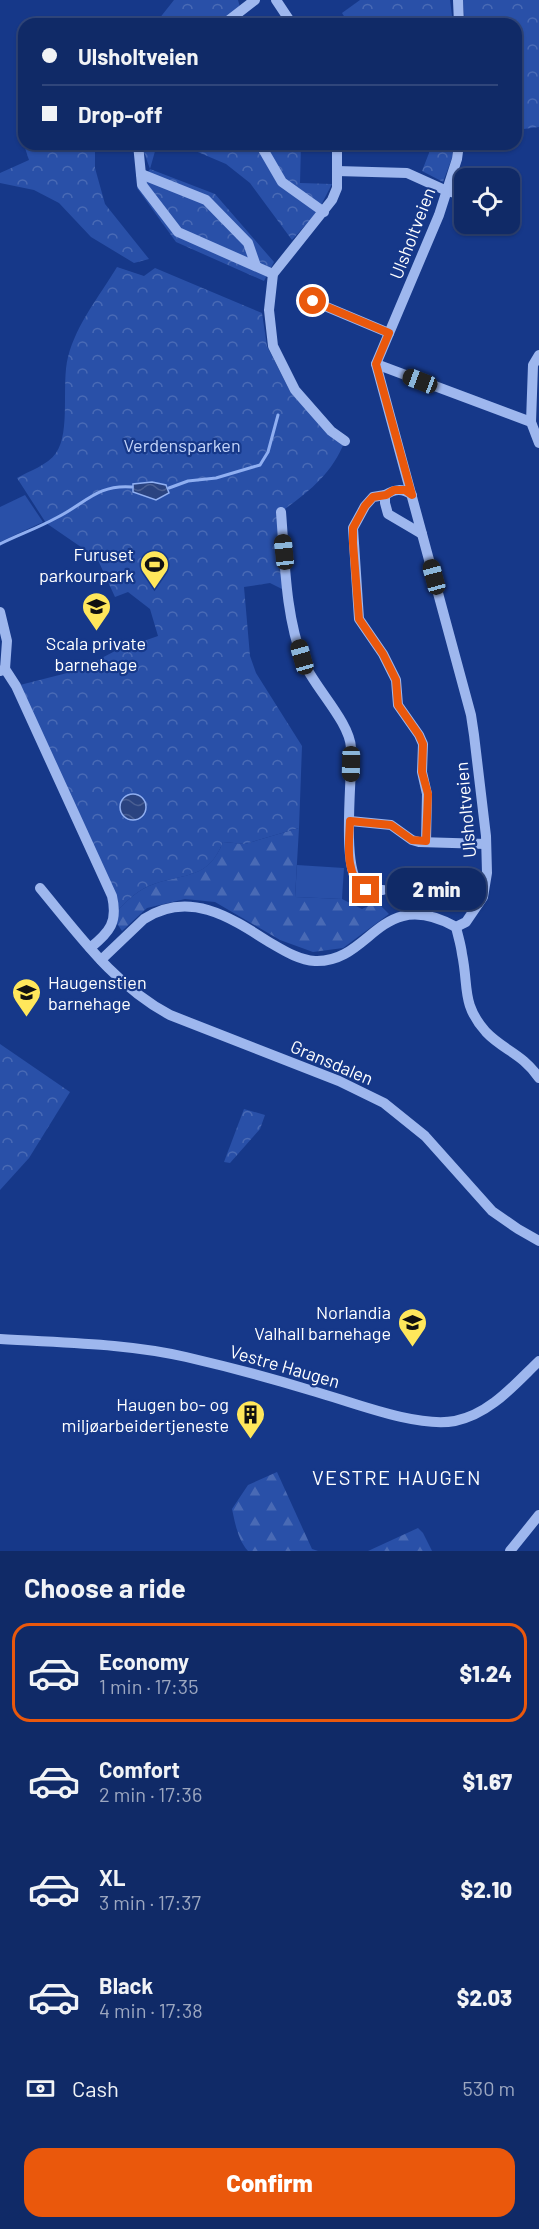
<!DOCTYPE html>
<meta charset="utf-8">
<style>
:root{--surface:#102a67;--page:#1e3670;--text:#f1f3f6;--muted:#9ca7c0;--line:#30467b;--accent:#ea580c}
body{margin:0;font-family:Barlow,sans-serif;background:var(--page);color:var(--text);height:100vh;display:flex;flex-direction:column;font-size:22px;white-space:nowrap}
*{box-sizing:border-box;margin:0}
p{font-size:20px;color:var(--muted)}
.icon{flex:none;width:33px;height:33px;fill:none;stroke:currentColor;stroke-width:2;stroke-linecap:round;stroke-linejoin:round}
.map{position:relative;height:1551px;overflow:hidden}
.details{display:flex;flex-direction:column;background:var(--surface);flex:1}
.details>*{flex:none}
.top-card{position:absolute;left:18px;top:18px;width:504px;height:132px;border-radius:18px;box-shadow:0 2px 4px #0004,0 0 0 2px var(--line);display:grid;align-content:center;height:132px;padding:0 24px;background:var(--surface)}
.buttons{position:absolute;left:454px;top:168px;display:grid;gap:12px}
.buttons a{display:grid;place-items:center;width:66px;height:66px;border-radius:12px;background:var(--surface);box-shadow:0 2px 4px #0004,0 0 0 2px var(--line);font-size:30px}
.end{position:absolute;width:27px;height:27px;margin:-14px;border:8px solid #ea580c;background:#fff;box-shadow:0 0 0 3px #fff}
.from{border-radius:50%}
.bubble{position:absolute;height:42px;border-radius:18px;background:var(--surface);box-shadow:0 2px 4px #0004,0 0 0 2px var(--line);font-size:20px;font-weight:800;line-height:42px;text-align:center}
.car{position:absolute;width:18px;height:36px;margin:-18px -9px;border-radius:8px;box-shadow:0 0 4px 2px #0007;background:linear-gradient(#222 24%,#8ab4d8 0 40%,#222 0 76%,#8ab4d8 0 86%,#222 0)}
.top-card b{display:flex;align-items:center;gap:21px;height:57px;font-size:22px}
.top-card b+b{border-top:2px solid var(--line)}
.top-card i{width:15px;height:15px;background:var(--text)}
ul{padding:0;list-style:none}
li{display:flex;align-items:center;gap:18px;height:99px;margin:0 12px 9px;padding:0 12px;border:3px solid transparent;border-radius:18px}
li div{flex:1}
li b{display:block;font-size:22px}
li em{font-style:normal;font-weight:800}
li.active{border-color:var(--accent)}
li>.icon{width:54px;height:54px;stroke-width:1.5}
h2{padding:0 24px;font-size:27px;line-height:72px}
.pay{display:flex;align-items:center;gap:15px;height:66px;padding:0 24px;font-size:22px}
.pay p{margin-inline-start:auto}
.primary-button{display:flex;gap:12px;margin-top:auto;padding:12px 24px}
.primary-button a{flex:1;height:69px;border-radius:18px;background:var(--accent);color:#fff;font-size:24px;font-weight:800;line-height:69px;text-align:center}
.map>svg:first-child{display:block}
.grass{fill:#2950a8}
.forest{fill:url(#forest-firs)}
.park{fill:url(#park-crowns)}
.water{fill:url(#water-waves);stroke:#90aff1;stroke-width:1.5}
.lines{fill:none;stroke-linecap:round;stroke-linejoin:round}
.stream{stroke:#90aff1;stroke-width:3}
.minor{stroke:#9eb7ee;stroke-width:10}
.route{stroke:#ea580c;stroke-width:8}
.labels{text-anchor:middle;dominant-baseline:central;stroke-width:4.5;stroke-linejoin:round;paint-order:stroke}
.street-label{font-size:18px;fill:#fff;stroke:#163889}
.park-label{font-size:18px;fill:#c4d5fa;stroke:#163889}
.poi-label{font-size:18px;fill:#fff;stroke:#163889;text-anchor:end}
.neighbourhood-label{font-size:20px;letter-spacing:1.5px;fill:#fff;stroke:#163889}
</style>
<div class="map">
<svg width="539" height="1551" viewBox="0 0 539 1551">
<defs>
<pattern id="forest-firs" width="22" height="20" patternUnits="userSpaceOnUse" patternTransform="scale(1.5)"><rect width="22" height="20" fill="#2950a8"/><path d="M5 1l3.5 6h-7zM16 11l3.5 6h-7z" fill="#496ab5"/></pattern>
<pattern id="park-crowns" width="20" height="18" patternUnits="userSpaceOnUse" patternTransform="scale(1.5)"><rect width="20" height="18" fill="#2950a8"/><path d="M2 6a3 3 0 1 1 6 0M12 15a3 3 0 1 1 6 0" fill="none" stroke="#496ab5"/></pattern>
<pattern id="water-waves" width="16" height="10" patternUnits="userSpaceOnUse" patternTransform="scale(1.5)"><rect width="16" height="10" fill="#2a4380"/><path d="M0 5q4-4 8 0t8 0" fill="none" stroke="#4a5f93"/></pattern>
</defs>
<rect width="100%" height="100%" fill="#163889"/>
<g class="grass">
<polygon points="25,495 43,522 0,542 0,507"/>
<polygon points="297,865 344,868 342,899 295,897"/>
</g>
<g class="forest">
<path d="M 299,828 L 295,897 L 342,899 L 362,909 L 377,902 L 389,914 L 343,948 L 313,952 L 280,940 L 215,902 L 185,899 L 147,908 L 122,931 L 116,922 L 116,912 C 127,901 138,889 154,884 C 186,873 208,879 223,842 L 245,844 Z"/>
<path d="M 277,1472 L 312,1549 L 318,1551 L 248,1551 C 238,1540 235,1523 232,1509 L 248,1485 Z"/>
<polygon points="418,1528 423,1533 432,1551 368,1551"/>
</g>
<g class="park">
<polygon points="174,0 238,0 242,15 248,24 155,24"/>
<polygon points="360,0 450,0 453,24 349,24 342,13"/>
<polygon points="463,0 539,0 539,127 516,130 516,24 465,24"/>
<polygon points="29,144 95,144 95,168 105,204 149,259 134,263 91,237 59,203 34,190 0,183 0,173 29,160 25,148"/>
<polygon points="141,144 157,144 150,169 215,194 274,262 264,281 176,242 137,188 150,169"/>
<polygon points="179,144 301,144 300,183 332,184 318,211 292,240 250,183 226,164"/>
<polygon points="430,144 453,144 452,158 443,182 422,171 429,153"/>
<path d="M 117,267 L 144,276 L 155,268 L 262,313 L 267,346 L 291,393 L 314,418 L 345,441 C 332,473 312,489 285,509 L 288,592 L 270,583 L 244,587 L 250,656 L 256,673 L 302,746 L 299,828 L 245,844 L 223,842 C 208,879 187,873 154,884 C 138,889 127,901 116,912 L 16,686 L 79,670 L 115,651 L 158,636 L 150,609 L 128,592 L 115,597 L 97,558 L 46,523 L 17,478 C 29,471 48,465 56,453 C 71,432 61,384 68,357 C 77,323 99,297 117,267 Z"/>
<polygon points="0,1044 70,1092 29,1158 0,1190"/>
<polygon points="244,1109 265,1115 260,1129 230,1163 224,1162"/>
</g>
<g class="water">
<polygon points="152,482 166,485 169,493 156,500 133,492 133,484"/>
<circle cx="133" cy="807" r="13"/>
</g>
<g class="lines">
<g class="stream">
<polyline points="169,488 188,481 216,478 260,465 268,452 278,415"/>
<path d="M 0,544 C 18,535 38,528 56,518 C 85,504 97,484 132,487"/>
</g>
<g class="minor">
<polyline points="276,0 292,24"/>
<polyline points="458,0 459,24"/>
<polyline points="224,24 255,0"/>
<polyline points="138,144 142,185 178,232 273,274"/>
<polyline points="260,144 282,182 324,212"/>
<polyline points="337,144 337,188 332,200 273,274 269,310 273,346 295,390 331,431 345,441"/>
<polyline points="337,171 407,173 447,191 465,195"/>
<polyline points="141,174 206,200 248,243 256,266"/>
<polyline points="510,204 513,204"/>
<polyline points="303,297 389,333"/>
<polyline points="376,364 531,422 539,443"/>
<polyline points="531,422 533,365 539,355"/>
<polyline points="385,495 373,497 365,506 353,528 359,619 383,654 396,680 398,705 419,735 423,744 422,772 427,794 426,841"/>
<path d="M 412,495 C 402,488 395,489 385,495 L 385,503 L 388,514 L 422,534"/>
<path d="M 281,512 C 285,561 285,614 303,661 C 314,687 350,722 351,748 C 353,776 340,870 361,887 C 366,891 376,890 383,890"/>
<polyline points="0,612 7,641 5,669 0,671"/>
<path d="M 5,669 L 16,686 L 112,896 C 118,922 110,932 90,948"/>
<polyline points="350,821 391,825 412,840 419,842 486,844"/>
<path d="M 40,888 C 79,935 115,986 170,1015 L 339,1081 L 384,1103 L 425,1136 L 492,1211 L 518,1229 L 539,1241"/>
<path d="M 456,927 C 458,936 461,945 462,954 C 469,987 461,1004 486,1032 C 503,1050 523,1054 539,1078"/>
<path d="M 101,960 L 144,919 C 189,890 230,917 269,942 C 283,950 298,960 315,961 C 372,963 379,885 456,927 L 466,922 L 483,897 L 487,873 L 486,836 L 474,735 L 471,715 L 376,364 L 439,215 L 457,159 L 459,144"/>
<path d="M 0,1339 C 62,1343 125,1343 186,1357 C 229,1367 271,1378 313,1391 C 352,1402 416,1428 455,1421 C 490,1414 514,1385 539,1361"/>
<polyline points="510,1551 539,1515"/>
</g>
</g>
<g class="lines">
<path class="route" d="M 313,301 L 389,333 L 376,364 L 412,495 L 405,490 L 394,490 L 386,495 L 373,497 L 365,506 L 353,528 L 353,543 L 359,619 L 383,654 L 396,680 L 398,705 L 419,735 L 423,744 L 422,772 L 428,794 L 426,841 L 412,840 L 391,825 L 350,821 C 349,843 344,877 366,890"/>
</g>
<defs>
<symbol id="stadium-pin" viewBox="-11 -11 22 30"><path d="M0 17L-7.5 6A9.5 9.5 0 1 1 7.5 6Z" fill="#ffe75b" stroke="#163889"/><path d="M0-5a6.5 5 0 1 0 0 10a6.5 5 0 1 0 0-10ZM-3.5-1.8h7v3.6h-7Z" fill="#111"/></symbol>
<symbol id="school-pin" viewBox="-11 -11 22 30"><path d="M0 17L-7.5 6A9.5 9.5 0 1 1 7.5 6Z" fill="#ffe75b" stroke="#163889"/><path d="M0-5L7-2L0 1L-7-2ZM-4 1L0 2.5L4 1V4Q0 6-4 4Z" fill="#111"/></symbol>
<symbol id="building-pin" viewBox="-11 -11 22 30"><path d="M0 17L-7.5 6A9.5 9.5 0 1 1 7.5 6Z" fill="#ffe75b" stroke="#163889"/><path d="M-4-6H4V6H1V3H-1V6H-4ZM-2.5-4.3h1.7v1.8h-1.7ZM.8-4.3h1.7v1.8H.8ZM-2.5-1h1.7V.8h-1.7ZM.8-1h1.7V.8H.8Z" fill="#111"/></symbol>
</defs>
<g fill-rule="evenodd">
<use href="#stadium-pin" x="138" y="548" width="33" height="45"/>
<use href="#school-pin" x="80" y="590" width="33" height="45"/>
<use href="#school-pin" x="10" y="976" width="33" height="45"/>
<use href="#school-pin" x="396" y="1306" width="33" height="45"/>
<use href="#building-pin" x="234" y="1398" width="33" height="45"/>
</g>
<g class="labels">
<g class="street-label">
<text transform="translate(412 233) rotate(-69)">Ulsholtveien</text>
<text transform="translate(465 810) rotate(-95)">Ulsholtveien</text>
<text transform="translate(332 1062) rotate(23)">Gransdalen</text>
<text transform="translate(285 1366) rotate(16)">Vestre Haugen</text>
</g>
<g class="park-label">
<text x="182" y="445">Verdensparken</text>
</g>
<g class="poi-label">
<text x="134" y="554">Furuset<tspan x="134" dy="21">parkourpark</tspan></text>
<text x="96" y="643" text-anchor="middle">Scala private<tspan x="96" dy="21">barnehage</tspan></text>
<text x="48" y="982" text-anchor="start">Haugenstien<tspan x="48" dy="21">barnehage</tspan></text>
<text x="391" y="1312">Norlandia<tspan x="391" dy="21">Valhall barnehage</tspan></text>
<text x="229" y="1404">Haugen bo- og<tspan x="229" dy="21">miljøarbeidertjeneste</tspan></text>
</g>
<g class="neighbourhood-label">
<text x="397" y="1477">VESTRE HAUGEN</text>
</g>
</g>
</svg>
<div class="buttons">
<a><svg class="icon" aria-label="locate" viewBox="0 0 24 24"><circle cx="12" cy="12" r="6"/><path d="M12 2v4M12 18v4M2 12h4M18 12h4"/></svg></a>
</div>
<i class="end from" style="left:313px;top:301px"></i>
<i class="end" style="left:366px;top:890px"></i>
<div class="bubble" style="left:387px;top:868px;width:99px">2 min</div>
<i class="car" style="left:420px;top:381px;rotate:291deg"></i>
<i class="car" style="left:284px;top:552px;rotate:354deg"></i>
<i class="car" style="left:434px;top:577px;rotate:345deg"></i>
<i class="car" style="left:302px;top:657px;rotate:344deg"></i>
<i class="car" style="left:351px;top:764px;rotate:181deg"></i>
<div class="top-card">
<b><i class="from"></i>Ulsholtveien</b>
<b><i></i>Drop-off</b>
</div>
</div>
<section class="details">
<h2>Choose a ride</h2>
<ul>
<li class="active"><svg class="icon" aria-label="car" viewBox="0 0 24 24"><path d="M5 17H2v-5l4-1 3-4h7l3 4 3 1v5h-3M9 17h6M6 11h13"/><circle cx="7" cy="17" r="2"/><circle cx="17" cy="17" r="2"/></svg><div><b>Economy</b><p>1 min · 17:35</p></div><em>$1.24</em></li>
<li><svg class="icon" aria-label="car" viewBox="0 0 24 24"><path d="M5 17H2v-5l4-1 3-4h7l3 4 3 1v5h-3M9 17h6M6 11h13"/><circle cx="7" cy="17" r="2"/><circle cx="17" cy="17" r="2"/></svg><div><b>Comfort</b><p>2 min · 17:36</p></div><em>$1.67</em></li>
<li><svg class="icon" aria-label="car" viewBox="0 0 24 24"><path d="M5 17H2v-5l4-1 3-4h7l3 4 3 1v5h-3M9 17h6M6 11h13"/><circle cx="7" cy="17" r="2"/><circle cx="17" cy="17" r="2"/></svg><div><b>XL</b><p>3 min · 17:37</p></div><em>$2.10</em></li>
<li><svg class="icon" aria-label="car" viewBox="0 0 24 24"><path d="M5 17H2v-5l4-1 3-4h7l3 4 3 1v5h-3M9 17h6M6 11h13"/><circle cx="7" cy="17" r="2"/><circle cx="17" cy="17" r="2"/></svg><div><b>Black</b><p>4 min · 17:38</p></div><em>$2.03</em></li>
</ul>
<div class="pay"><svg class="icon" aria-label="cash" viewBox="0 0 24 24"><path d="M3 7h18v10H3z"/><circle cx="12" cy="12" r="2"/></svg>Cash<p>530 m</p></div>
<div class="primary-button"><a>Confirm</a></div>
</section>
